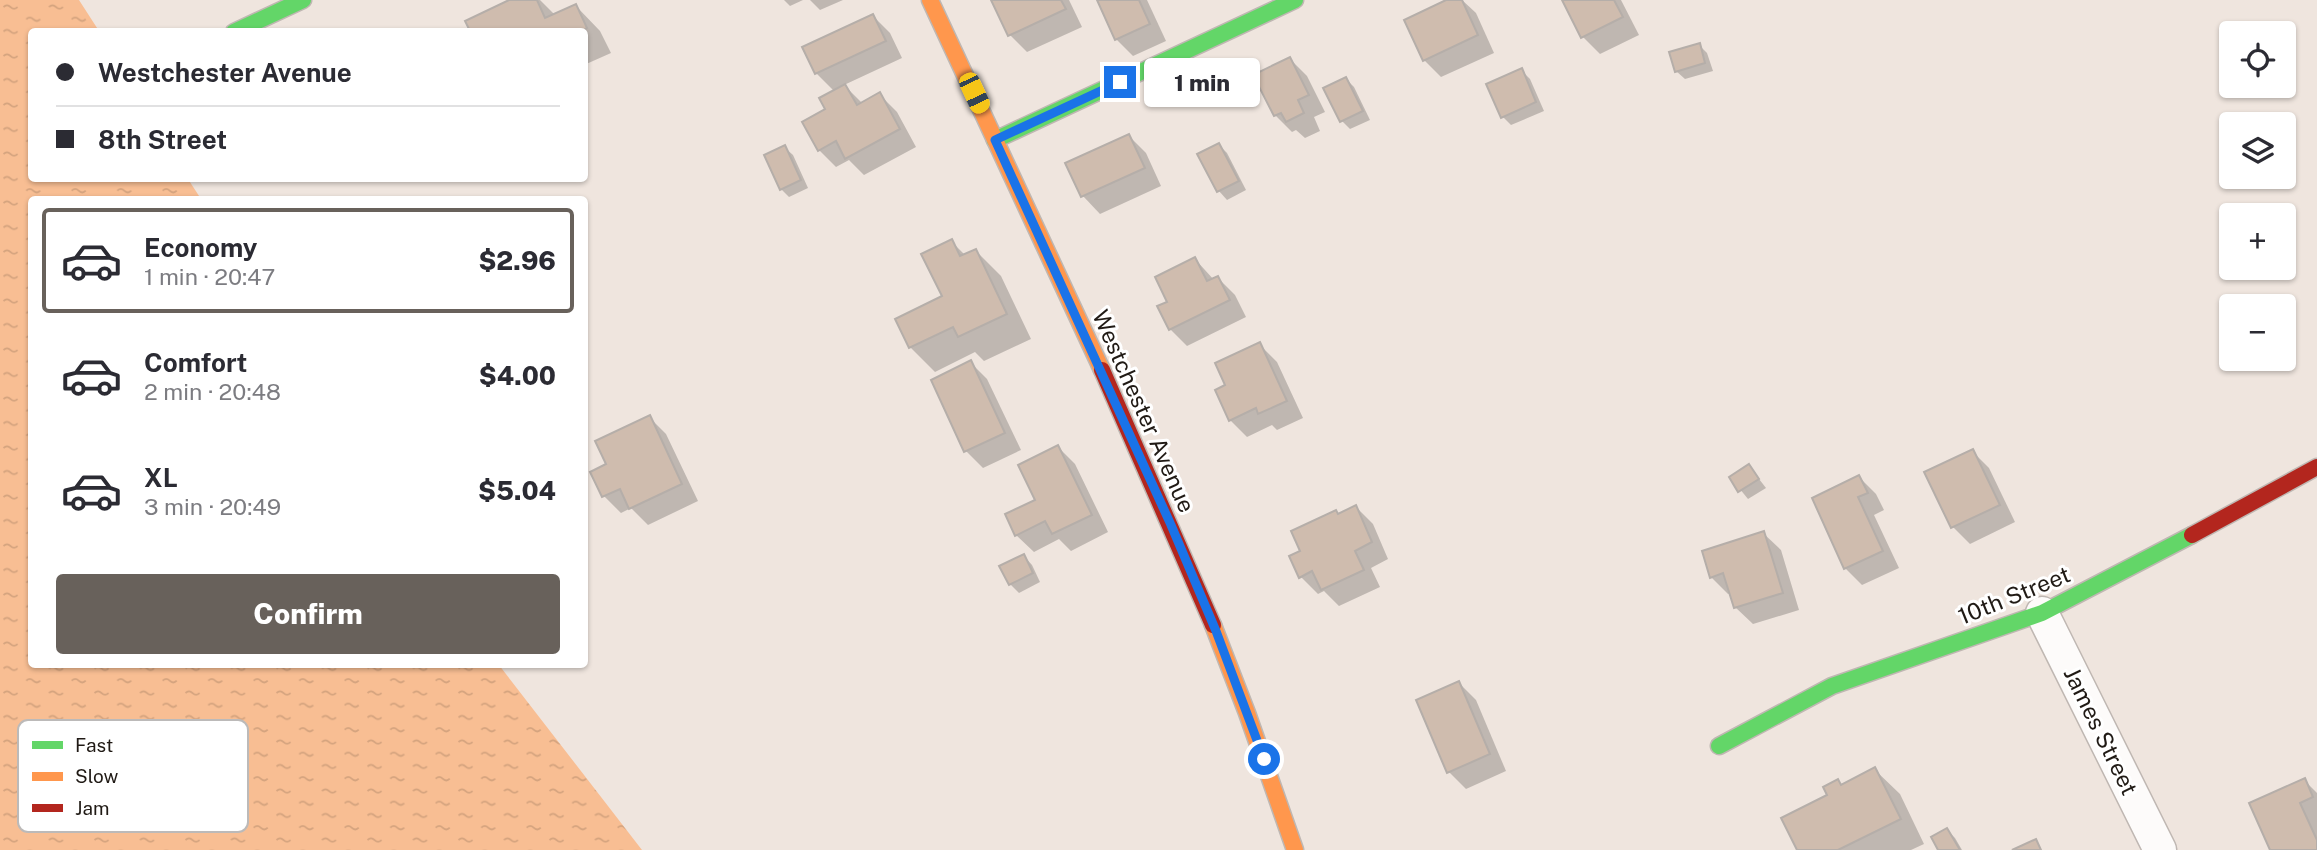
<!DOCTYPE html>
<meta charset="utf-8">
<style>
:root{--surface:#fff;--page:#f2f2f3;--text:#2b2b33;--muted:#7c7c81;--line:#e1e1e2;--accent:#68615b}
body{margin:0;font-family:"Public Sans",sans-serif;background:var(--page);color:var(--text);height:100vh;display:flex;flex-direction:column;font-size:26px;white-space:nowrap}
*{box-sizing:border-box;margin:0}
p{font-size:23px;color:var(--muted)}
.icon{flex:none;width:38px;height:38px;fill:none;stroke:currentColor;stroke-width:2;stroke-linecap:round;stroke-linejoin:round}
.map{position:relative;flex:1;overflow:hidden}
.drawer{position:absolute;left:28px;top:196px;width:560px;height:472px;display:flex;flex-direction:column;background:var(--surface);border-radius:7px;box-shadow:0 2px 5px #0004}
.drawer>*{flex:none}
.top-card{position:absolute;left:28px;top:28px;width:560px;height:154px;border-radius:7px;box-shadow:0 2px 5px #0004;display:grid;align-content:center;height:154px;padding:0 28px;background:var(--surface)}
.buttons{position:absolute;left:2219px;top:21px;display:grid;gap:14px}
.buttons a{display:grid;place-items:center;width:77px;height:77px;border-radius:7px;background:var(--surface);box-shadow:0 2px 5px #0004;font-size:35px}
.end{position:absolute;width:32px;height:32px;margin:-16px;border:9px solid #1a73e8;background:#fff;box-shadow:0 0 0 4px #fff}
.from{border-radius:50%}
.bubble{position:absolute;height:49px;border-radius:7px;background:var(--surface);box-shadow:0 2px 5px #0004;font-size:23px;font-weight:800;line-height:49px;text-align:center}
.car{position:absolute;width:21px;height:42px;margin:-21px -10px;border-radius:9px;box-shadow:0 0 5px 2px #0007;background:linear-gradient(#f5c518 24%,#345 0 40%,#f5c518 0 76%,#345 0 86%,#f5c518 0)}
.top-card b{display:flex;align-items:center;gap:24px;height:66px;font-size:26px}
.top-card b+b{border-top:2px solid var(--line)}
.top-card i{width:18px;height:18px;background:var(--text)}
ul{padding:12px 0 0;list-style:none}
li{display:flex;align-items:center;gap:21px;height:105px;margin:0 14px 10px;padding:0 14px;border:4px solid transparent;border-radius:7px}
li div{flex:1}
li b{display:block;font-size:26px}
li em{font-style:normal;font-weight:800}
li.active{border-color:var(--accent)}
li>.icon{width:63px;height:63px;stroke-width:1.5}
.action{display:flex;gap:14px;margin-top:auto;padding:14px 28px}
.action a{flex:1;height:80px;border-radius:7px;background:var(--accent);color:#fff;font-size:28px;font-weight:800;line-height:80px;text-align:center}
.map>svg:first-child{display:block}
.water{fill:url(#water-ripples)}
.shadow{fill:#0003}
.building{fill:#cfbcae;stroke:#b5aea9;stroke-width:2}
.lines{fill:none;stroke-linecap:round;stroke-linejoin:round}
.street-casing{stroke:#bfb7b2;stroke-width:35}
.fast-casing{stroke:#bfb7b2;stroke-width:19}
.slow-casing{stroke:#bfb7b2;stroke-width:19}
.jam-casing{stroke:#bfb7b2;stroke-width:19}
.street{stroke:#fdfbfa;stroke-width:32}
.fast{stroke:#63d668;stroke-width:16}
.slow{stroke:#ff974d;stroke-width:16}
.jam{stroke:#b3261e;stroke-width:16}
.route{stroke:#1a73e8;stroke-width:9}
.labels{text-anchor:middle;dominant-baseline:central;stroke-width:6;stroke-linejoin:round;paint-order:stroke}
.street-label{font-size:23px;fill:#201a15;stroke:#fff}
.key{fill:#fff;stroke:#bcbab9;stroke-width:2}
.key-label{font-size:19px;fill:#201a15}
</style>
<div class="map">
<svg width="2317" height="850" viewBox="0 0 2317 850">
<defs>
<pattern id="water-ripples" width="26" height="14" patternUnits="userSpaceOnUse" patternTransform="scale(1.75)"><rect width="26" height="14" fill="#f8be93"/><path d="M2 4q2-2 4 0t4 0M15 11q2-2 4 0t4 0" fill="none" stroke="#d4a37e"/></pattern>
</defs>
<rect width="100%" height="100%" fill="#efe5de"/>
<polygon class="water" points="0,0 79,0 99,31 32,32 32,178 188,179 201,199 32,200 32,665 499,665 642,850 0,850"/>
<g class="shadow">
<polygon points="513,0 540,0 556,16 576,6 600,31 611,53 584,65 584,32 469,32"/>
<polygon points="784,0 803,0 790,6"/>
<polygon points="810,0 843,0 820,10"/>
<polygon points="993,0 1069,0 1082,27 1027,52 1010,35"/>
<polygon points="1098,0 1147,0 1166,41 1133,56 1116,39"/>
<polygon points="1450,0 1462,0 1476,13 1494,53 1441,77 1424,60"/>
<polygon points="1564,0 1621,0 1639,35 1600,54 1583,37"/>
<polygon points="873,16 890,33 902,58 844,85 863,104 880,95 897,112 916,147 864,175 849,160 836,167 819,150 828,110 835,92 816,73"/>
<polygon points="1699,45 1707,53 1713,71 1685,79 1676,71"/>
<polygon points="1290,59 1307,76 1325,112 1314,117 1320,131 1305,138 1296,130 1292,132 1275,115"/>
<polygon points="1522,71 1530,79 1544,111 1511,125 1503,117"/>
<polygon points="1346,79 1354,87 1370,120 1350,129 1342,121"/>
<polygon points="1129,136 1146,153 1161,186 1100,214 1083,196 1068,164"/>
<polygon points="1219,145 1227,153 1246,190 1227,200 1219,191"/>
<polygon points="784,147 793,155 808,188 789,197 781,189"/>
<polygon points="952,242 966,256 976,251 1001,276 1031,339 984,361 975,352 935,372 910,347 944,297"/>
<polygon points="1195,259 1214,280 1218,278 1235,295 1246,317 1187,346 1170,329 1169,302"/>
<polygon points="1260,345 1277,362 1303,418 1277,430 1272,425 1247,437 1230,420 1228,386"/>
<polygon points="970,362 987,379 1021,450 983,468 966,451"/>
<polygon points="649,417 666,434 698,501 648,525 631,508 621,513 604,496 608,465"/>
<polygon points="1058,447 1075,464 1108,532 1071,551 1059,539 1034,552 1016,535 1037,501"/>
<polygon points="1972,451 1989,468 2015,522 1970,544 1953,527"/>
<polygon points="1749,466 1766,488 1748,499 1731,478"/>
<polygon points="1859,477 1876,494 1884,510 1874,515 1899,568 1862,585 1845,568"/>
<polygon points="1356,507 1373,524 1388,559 1371,568 1380,587 1339,606 1324,591 1318,594 1301,577 1302,552"/>
<polygon points="1763,533 1781,550 1799,610 1753,624 1735,607 1731,593 1728,594 1711,577"/>
<polygon points="1024,556 1032,565 1040,582 1019,593 1010,584"/>
<polygon points="1459,683 1476,700 1506,771 1466,789 1449,772"/>
<polygon points="1875,770 1900,794 1924,844 1911,850 1799,850 1837,781 1842,786"/>
<polygon points="2304,780 2317,793 2317,850 2272,850"/>
<polygon points="1947,830 1955,838 1962,850 1940,850"/>
</g>
<g class="building">
<polygon points="509,0 537,0 545,18 576,4 587,28 581,32 465,32 469,29 465,21"/>
<polygon points="991,0 1061,0 1066,9 1008,36"/>
<polygon points="1097,0 1139,0 1150,24 1115,40"/>
<polygon points="1446,0 1462,0 1478,35 1423,61 1404,20"/>
<polygon points="1562,0 1614,0 1623,17 1581,38"/>
<polygon points="873,14 886,41 815,74 802,47"/>
<polygon points="1700,43 1705,63 1675,72 1669,52"/>
<polygon points="1290,57 1309,95 1298,100 1304,113 1286,122 1281,113 1274,116 1253,75"/>
<polygon points="1522,68 1536,102 1501,118 1486,84"/>
<polygon points="1346,77 1363,111 1340,122 1323,88"/>
<polygon points="845,84 857,105 880,92 900,129 845,159 836,141 818,151 802,122 825,109 819,98"/>
<polygon points="1129,134 1145,168 1081,197 1065,163"/>
<polygon points="1219,143 1239,181 1217,192 1197,154"/>
<polygon points="785,145 801,180 780,190 764,155"/>
<polygon points="952,239 960,256 976,249 1007,314 958,337 953,327 909,348 895,319 942,296 921,254"/>
<polygon points="1195,257 1207,281 1218,276 1230,300 1169,330 1157,306 1167,302 1155,277"/>
<polygon points="1260,342 1287,401 1258,414 1256,408 1229,421 1215,390 1225,385 1215,363"/>
<polygon points="971,360 1005,433 964,452 931,380"/>
<polygon points="650,415 682,484 629,509 620,489 602,497 590,472 606,464 595,441"/>
<polygon points="1058,445 1092,515 1052,534 1045,521 1015,536 1005,514 1035,500 1018,465"/>
<polygon points="1973,449 2000,505 1951,528 1924,472"/>
<polygon points="1749,464 1759,479 1738,492 1729,477"/>
<polygon points="1859,475 1868,493 1858,497 1883,551 1844,569 1812,498"/>
<polygon points="1356,505 1372,542 1355,551 1364,570 1321,590 1312,571 1299,578 1289,556 1300,551 1291,531 1336,510 1338,514"/>
<polygon points="1764,531 1783,593 1734,608 1723,573 1710,578 1702,551"/>
<polygon points="1024,554 1033,573 1009,585 999,566"/>
<polygon points="1459,681 1490,754 1447,773 1416,700"/>
<polygon points="1875,767 1901,819 1838,850 1797,850 1781,818 1827,795 1823,787 1838,779 1841,785"/>
<polygon points="2305,778 2313,797 2300,803 2317,840 2317,850 2270,850 2249,803"/>
<polygon points="1947,828 1960,850 1938,850 1931,837"/>
<polygon points="2036,839 2041,850 2012,850"/>
</g>
<g class="lines">
<defs>
<polyline id="street" points="2042,613 2160,850"/>
<g id="fast">
<polyline points="234,32 303,0"/>
<polyline points="995,140 1295,0"/>
<polyline points="1719,746 1832,686 2042,613 2192,535"/>
</g>
<g id="slow">
<polyline points="930,0 1102,370"/>
<polyline points="1213,625 1247,713 1295,850"/>
</g>
<g id="jam">
<polyline points="1102,370 1213,625"/>
<polyline points="2192,535 2317,467"/>
</g>
</defs>
<use href="#street" class="street-casing"/>
<use href="#fast" class="fast-casing"/>
<use href="#slow" class="slow-casing"/>
<use href="#jam" class="jam-casing"/>
<use href="#street" class="street"/>
<use href="#fast" class="fast"/>
<use href="#slow" class="slow"/>
<use href="#jam" class="jam"/>
</g>
<g class="lines">
<polyline class="route" points="1120,82 995,140 1171,525 1216,631 1264,759"/>
</g>
<g class="labels">
<g class="street-label">
<text transform="translate(1144 411) rotate(66)">Westchester Avenue</text>
<text transform="translate(2014 595) rotate(-22)">10th Street</text>
<text transform="translate(2101 731) rotate(64)">James Street</text>
</g>
</g>
<rect x="18" y="720" width="230" height="112" rx="10" class="key"/>
<rect x="32" y="741" width="31" height="8" fill="#63d668"/>
<rect x="32" y="772" width="31" height="9" fill="#ff974d"/>
<rect x="32" y="804" width="31" height="8" fill="#b3261e"/>
<g class="key-label">
<text x="75" y="752">Fast</text>
<text x="75" y="783">Slow</text>
<text x="75" y="815">Jam</text>
</g>
</svg>
<div class="buttons">
<a><svg class="icon" aria-label="locate" viewBox="0 0 24 24"><circle cx="12" cy="12" r="6"/><path d="M12 2v4M12 18v4M2 12h4M18 12h4"/></svg></a>
<a><svg class="icon" aria-label="layers" viewBox="0 0 24 24"><path d="M12 4l9 5-9 5-9-5zM3 14l9 5 9-5"/></svg></a>
<a>+</a>
<a>−</a>
</div>
<i class="end from" style="left:1264px;top:759px"></i>
<i class="end" style="left:1120px;top:82px"></i>
<div class="bubble" style="left:1144px;top:58px;width:116px">1 min</div>
<i class="car" style="left:974px;top:93px;rotate:155deg"></i>
<div class="top-card">
<b><i class="from"></i>Westchester Avenue</b>
<b><i></i>8th Street</b>
</div>
<section class="drawer">
<ul>
<li class="active"><svg class="icon" aria-label="car" viewBox="0 0 24 24"><path d="M5 17H2v-5l4-1 3-4h7l3 4 3 1v5h-3M9 17h6M6 11h13"/><circle cx="7" cy="17" r="2"/><circle cx="17" cy="17" r="2"/></svg><div><b>Economy</b><p>1 min · 20:47</p></div><em>$2.96</em></li>
<li><svg class="icon" aria-label="car" viewBox="0 0 24 24"><path d="M5 17H2v-5l4-1 3-4h7l3 4 3 1v5h-3M9 17h6M6 11h13"/><circle cx="7" cy="17" r="2"/><circle cx="17" cy="17" r="2"/></svg><div><b>Comfort</b><p>2 min · 20:48</p></div><em>$4.00</em></li>
<li><svg class="icon" aria-label="car" viewBox="0 0 24 24"><path d="M5 17H2v-5l4-1 3-4h7l3 4 3 1v5h-3M9 17h6M6 11h13"/><circle cx="7" cy="17" r="2"/><circle cx="17" cy="17" r="2"/></svg><div><b>XL</b><p>3 min · 20:49</p></div><em>$5.04</em></li>
</ul>
<div class="action"><a>Confirm</a></div>
</section>
</div>
